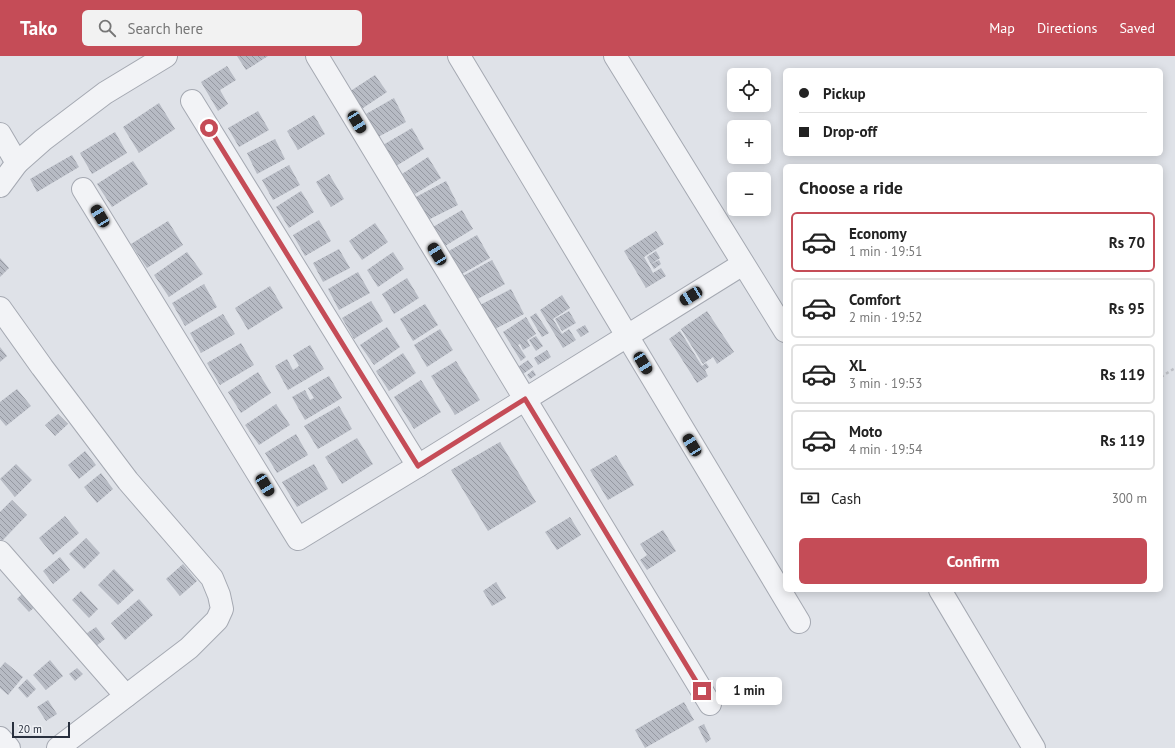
<!DOCTYPE html>
<meta charset="utf-8">
<style>
:root{--surface:#fff;--page:#f2f2f2;--text:#222;--muted:#767676;--line:#e0e0e0;--accent:#c54c57}
body{margin:0;font-family:"PT Sans",sans-serif;background:var(--page);color:var(--text);height:100vh;display:flex;flex-direction:column;font-size:15px;white-space:nowrap}
*{box-sizing:border-box;margin:0}
p{font-size:13px;color:var(--muted)}
.icon{flex:none;width:22px;height:22px;fill:none;stroke:currentColor;stroke-width:2;stroke-linecap:round;stroke-linejoin:round}
.map{position:relative;flex:1;overflow:hidden}
.drawer{position:absolute;left:783px;top:108px;width:380px;height:428px;display:flex;flex-direction:column;background:var(--surface);border-radius:6px;box-shadow:0 2px 10px #0003}
.drawer>*{flex:none}
.top-card{position:absolute;left:783px;top:12px;width:380px;height:88px;border-radius:6px;box-shadow:0 2px 10px #0003;display:grid;align-content:center;height:88px;padding:0 16px;background:var(--surface)}
.tools{position:absolute;left:727px;top:12px;display:grid;gap:8px}
.tools a{display:grid;place-items:center;width:44px;height:44px;border-radius:6px;background:var(--surface);box-shadow:0 2px 10px #0003;font-size:20px}
.scale{position:absolute;left:12px;bottom:10px;width:58px;box-sizing:border-box;padding-left:4px;border:2px solid #29303e;border-top:0;font-size:11px;line-height:14px;white-space:nowrap;color:#29303e;-webkit-text-stroke:3px #eff1f5;paint-order:stroke}
.end{position:absolute;width:18px;height:18px;margin:-9px;border:5px solid #c54c57;background:#fff;box-shadow:0 0 0 2px #fff}
.from{border-radius:50%}
.bubble{position:absolute;height:28px;border-radius:6px;background:var(--surface);box-shadow:0 2px 10px #0003;font-size:13px;font-weight:800;line-height:28px;text-align:center}
.car{position:absolute;width:12px;height:24px;margin:-12px -6px;border-radius:5px;box-shadow:0 0 3px 1px #0007;background:linear-gradient(#222 24%,#8ab4d8 0 40%,#222 0 76%,#8ab4d8 0 86%,#222 0)}
.top-card b{display:flex;align-items:center;gap:14px;height:38px;font-size:15px}
.top-card b+b{border-top:1px solid var(--line)}
.top-card i{width:10px;height:10px;background:var(--text)}
ul{padding:0;list-style:none}
li{display:flex;align-items:center;gap:12px;height:60px;margin:0 8px 6px;padding:0 8px;border:2px solid var(--line);border-radius:6px}
li div{flex:1}
li b{display:block;font-size:15px}
li em{font-style:normal;font-weight:800}
li.selected{border-color:var(--accent)}
li>.icon{width:36px;height:36px;stroke-width:1.5}
h2{padding:0 16px;font-size:18px;line-height:48px}
.pay{display:flex;align-items:center;gap:10px;height:44px;padding:0 16px;font-size:15px}
.pay p{margin-inline-start:auto}
.button{display:flex;gap:8px;margin-top:auto;padding:8px 16px}
.button a{flex:1;height:46px;border-radius:6px;background:var(--accent);color:#fff;font-size:16px;font-weight:800;line-height:46px;text-align:center}
header{display:flex;align-items:center;gap:24px;box-sizing:border-box;height:56px;padding:0 20px;background:var(--accent);color:#fff}
header strong{font-size:19px}
nav{display:flex;gap:22px;margin-inline-start:auto;font-size:14px}
.search{width:280px;height:36px;background:var(--page);display:flex;align-items:center;gap:10px;box-sizing:border-box;padding:0 14px;border-radius:6px;color:var(--muted);font-size:15px}
.map>svg:first-child{display:block}
.building{fill:url(#building-back-hatch)}
.lines{fill:none;stroke-linecap:round;stroke-linejoin:round}
.minor-casing{stroke:#a5a9b2;stroke-width:24}
.path{stroke:#bec0c6;stroke-width:2.5;stroke-dasharray:3 3;stroke-linecap:butt}
.minor{stroke:#f2f3f6;stroke-width:22}
.route{stroke:#c54c57;stroke-width:5}
</style>
<header>
<strong>Tako</strong>
<div class="search"><svg class="icon" aria-label="search" viewBox="0 0 24 24"><circle cx="10" cy="10" r="6"/><path d="M15 15l6 6"/></svg>Search here</div>
<nav><a>Map</a><a>Directions</a><a>Saved</a></nav>
</header>
<div class="map">
<svg width="1175" height="692" viewBox="0 0 1175 692">
<defs>
<pattern id="building-back-hatch" width="6" height="6" patternUnits="userSpaceOnUse"><rect width="6" height="6" fill="#b7bbc4"/><path d="M-1 5l2 2M0 0l6 6M5-1l2 2" fill="none" stroke="#9598a1"/></pattern>
</defs>
<rect width="100%" height="100%" fill="#dfe2e8"/>
<g class="building">
<polygon points="237,0 268,0 246,14"/>
<polygon points="227,10 236,24 220,34 228,48 218,55 201,26"/>
<polygon points="375,19 387,36 360,54 349,36"/>
<polygon points="394,42 406,66 378,81 366,58"/>
<polygon points="159,47 175,73 139,97 123,71"/>
<polygon points="258,55 269,74 239,91 228,72"/>
<polygon points="314,59 325,78 298,94 287,75"/>
<polygon points="412,72 424,93 396,110 383,89"/>
<polygon points="115,76 127,97 92,118 80,97"/>
<polygon points="275,83 285,103 257,118 247,97"/>
<polygon points="72,99 79,111 37,136 30,123"/>
<polygon points="428,101 441,122 415,138 402,118"/>
<polygon points="133,105 148,128 112,151 97,128"/>
<polygon points="289,109 300,129 273,144 262,124"/>
<polygon points="329,118 344,143 331,151 316,126"/>
<polygon points="446,125 458,149 426,165 414,142"/>
<polygon points="301,135 314,156 289,172 276,151"/>
<polygon points="462,154 473,173 445,190 433,171"/>
<polygon points="319,164 331,185 305,200 293,179"/>
<polygon points="168,165 183,189 147,212 131,188"/>
<polygon points="375,167 388,186 362,204 349,185"/>
<polygon points="656,175 664,188 644,201 653,217 661,212 666,220 646,232 624,195"/>
<polygon points="477,179 490,202 460,219 447,196"/>
<polygon points="339,193 350,212 323,226 313,207"/>
<polygon points="656,195 660,202 651,208 647,201"/>
<polygon points="187,196 203,218 169,241 154,219"/>
<polygon points="393,196 404,213 378,231 367,214"/>
<polygon points="0,202 9,212 0,221"/>
<polygon points="492,204 505,228 474,245 461,221"/>
<polygon points="659,204 661,208 654,213 651,208"/>
<polygon points="358,216 370,237 339,254 328,233"/>
<polygon points="407,222 419,242 394,258 382,238"/>
<polygon points="204,228 217,251 185,270 172,247"/>
<polygon points="270,230 283,252 248,274 235,252"/>
<polygon points="511,233 524,258 493,274 480,249"/>
<polygon points="562,239 570,252 553,263 562,278 569,273 576,284 563,292 540,254"/>
<polygon points="371,245 383,265 354,283 342,262"/>
<polygon points="425,248 438,269 413,285 400,263"/>
<polygon points="569,255 576,267 562,275 555,263"/>
<polygon points="707,255 734,296 717,308 713,301 703,308 681,273"/>
<polygon points="536,257 549,277 542,281 530,261"/>
<polygon points="223,258 235,278 201,297 190,277"/>
<polygon points="526,261 536,278 527,284 530,290 523,294 520,288 518,289 526,301 521,305 503,276"/>
<polygon points="585,269 589,276 581,281 576,274"/>
<polygon points="387,271 400,291 374,309 360,289"/>
<polygon points="440,273 453,294 427,311 414,289"/>
<polygon points="680,275 702,310 706,307 709,311 705,314 708,320 697,327 669,283"/>
<polygon points="536,280 543,290 536,295 529,284"/>
<polygon points="241,287 254,309 220,329 207,307"/>
<polygon points="310,289 324,313 288,334 275,310 287,303 293,314 299,310 293,299"/>
<polygon points="0,291 7,300 0,306"/>
<polygon points="547,294 551,301 538,309 534,302"/>
<polygon points="403,297 416,317 389,335 376,315"/>
<polygon points="528,304 533,311 523,318 518,311"/>
<polygon points="456,305 480,344 455,359 431,320"/>
<polygon points="533,314 536,319 530,323 527,319"/>
<polygon points="258,316 271,337 241,357 228,336"/>
<polygon points="329,320 342,342 305,364 292,341 305,334 310,344 314,342 308,332"/>
<polygon points="421,324 441,356 414,373 394,341"/>
<polygon points="17,333 31,350 6,370 0,363 0,346"/>
<polygon points="276,348 290,369 259,389 245,369"/>
<polygon points="339,350 352,373 318,393 304,370"/>
<polygon points="58,358 68,368 55,380 45,369"/>
<polygon points="296,378 308,399 277,417 265,397"/>
<polygon points="357,382 373,408 342,428 325,401"/>
<polygon points="500,386 536,446 488,475 451,414"/>
<polygon points="85,395 96,409 79,423 68,409"/>
<polygon points="616,399 634,429 608,444 590,414"/>
<polygon points="16,408 32,424 15,441 0,423"/>
<polygon points="314,408 328,433 297,451 282,426"/>
<polygon points="101,417 113,433 97,447 84,431"/>
<polygon points="12,444 27,459 2,485 0,483 0,456"/>
<polygon points="65,460 79,477 53,499 39,482"/>
<polygon points="570,461 581,479 557,494 545,476"/>
<polygon points="663,474 676,495 647,514 640,504 647,499 640,488"/>
<polygon points="86,482 100,497 84,513 69,498"/>
<polygon points="60,501 70,514 53,528 43,515"/>
<polygon points="183,508 197,525 180,540 166,523"/>
<polygon points="114,513 134,534 118,549 98,529"/>
<polygon points="496,526 506,542 492,550 483,535"/>
<polygon points="26,534 38,548 29,556 17,543"/>
<polygon points="81,535 98,553 89,562 72,544"/>
<polygon points="139,543 153,559 125,584 111,567"/>
<polygon points="96,571 105,583 90,595 80,582"/>
<polygon points="50,604 63,620 46,634 33,619"/>
<polygon points="5,606 23,621 8,639 0,632 0,612"/>
<polygon points="77,612 83,618 75,625 69,618"/>
<polygon points="27,623 36,633 27,642 18,632"/>
<polygon points="48,644 57,658 46,665 37,651"/>
<polygon points="684,646 694,664 645,692 635,674"/>
<polygon points="704,668 711,683 706,687 698,671"/>
</g>
<g class="lines">
<defs>
<g id="minor">
<polyline points="317,0 710,648"/>
<polyline points="459,0 799,566"/>
<polyline points="615,0 785,275"/>
<polyline points="192,45 418,410"/>
<polyline points="0,78 17,107 43,84 105,37 166,0"/>
<polyline points="0,130 17,107"/>
<polyline points="83,133 298,483 418,410 743,208"/>
<polyline points="0,252 42,311 128,425 212,522 219,539 222,553 217,564 189,592 58,692"/>
<polyline points="0,496 126,640"/>
<polyline points="940,534 1034,692"/>
<polyline points="0,682 9,692"/>
</g>
</defs>
<use href="#minor" class="minor-casing"/>
<polyline class="path" points="1161,321 1175,312"/>
<use href="#minor" class="minor"/>
</g>
<g class="lines">
<polyline class="route" points="209,72 418,410 525,343 702,635"/>
</g>
</svg>
<div class="tools">
<a><svg class="icon" aria-label="locate" viewBox="0 0 24 24"><circle cx="12" cy="12" r="6"/><path d="M12 2v4M12 18v4M2 12h4M18 12h4"/></svg></a>
<a>+</a>
<a>−</a>
</div>
<div class="scale">20 m</div>
<i class="end from" style="left:209px;top:72px"></i>
<i class="end" style="left:702px;top:635px"></i>
<div class="bubble" style="left:716px;top:621px;width:66px">1 min</div>
<i class="car" style="left:357px;top:66px;rotate:149deg"></i>
<i class="car" style="left:100px;top:160px;rotate:329deg"></i>
<i class="car" style="left:437px;top:198px;rotate:329deg"></i>
<i class="car" style="left:691px;top:240px;rotate:238deg"></i>
<i class="car" style="left:643px;top:307px;rotate:149deg"></i>
<i class="car" style="left:692px;top:389px;rotate:329deg"></i>
<i class="car" style="left:265px;top:429px;rotate:149deg"></i>
<div class="top-card">
<b><i class="from"></i>Pickup</b>
<b><i></i>Drop-off</b>
</div>
<section class="drawer">
<h2>Choose a ride</h2>
<ul>
<li class="selected"><svg class="icon" aria-label="car" viewBox="0 0 24 24"><path d="M5 17H2v-5l4-1 3-4h7l3 4 3 1v5h-3M9 17h6M6 11h13"/><circle cx="7" cy="17" r="2"/><circle cx="17" cy="17" r="2"/></svg><div><b>Economy</b><p>1 min · 19:51</p></div><em>Rs 70</em></li>
<li><svg class="icon" aria-label="car" viewBox="0 0 24 24"><path d="M5 17H2v-5l4-1 3-4h7l3 4 3 1v5h-3M9 17h6M6 11h13"/><circle cx="7" cy="17" r="2"/><circle cx="17" cy="17" r="2"/></svg><div><b>Comfort</b><p>2 min · 19:52</p></div><em>Rs 95</em></li>
<li><svg class="icon" aria-label="car" viewBox="0 0 24 24"><path d="M5 17H2v-5l4-1 3-4h7l3 4 3 1v5h-3M9 17h6M6 11h13"/><circle cx="7" cy="17" r="2"/><circle cx="17" cy="17" r="2"/></svg><div><b>XL</b><p>3 min · 19:53</p></div><em>Rs 119</em></li>
<li><svg class="icon" aria-label="car" viewBox="0 0 24 24"><path d="M5 17H2v-5l4-1 3-4h7l3 4 3 1v5h-3M9 17h6M6 11h13"/><circle cx="7" cy="17" r="2"/><circle cx="17" cy="17" r="2"/></svg><div><b>Moto</b><p>4 min · 19:54</p></div><em>Rs 119</em></li>
</ul>
<div class="pay"><svg class="icon" aria-label="cash" viewBox="0 0 24 24"><path d="M3 7h18v10H3z"/><circle cx="12" cy="12" r="2"/></svg>Cash<p>300 m</p></div>
<div class="button"><a>Confirm</a></div>
</section>
</div>
